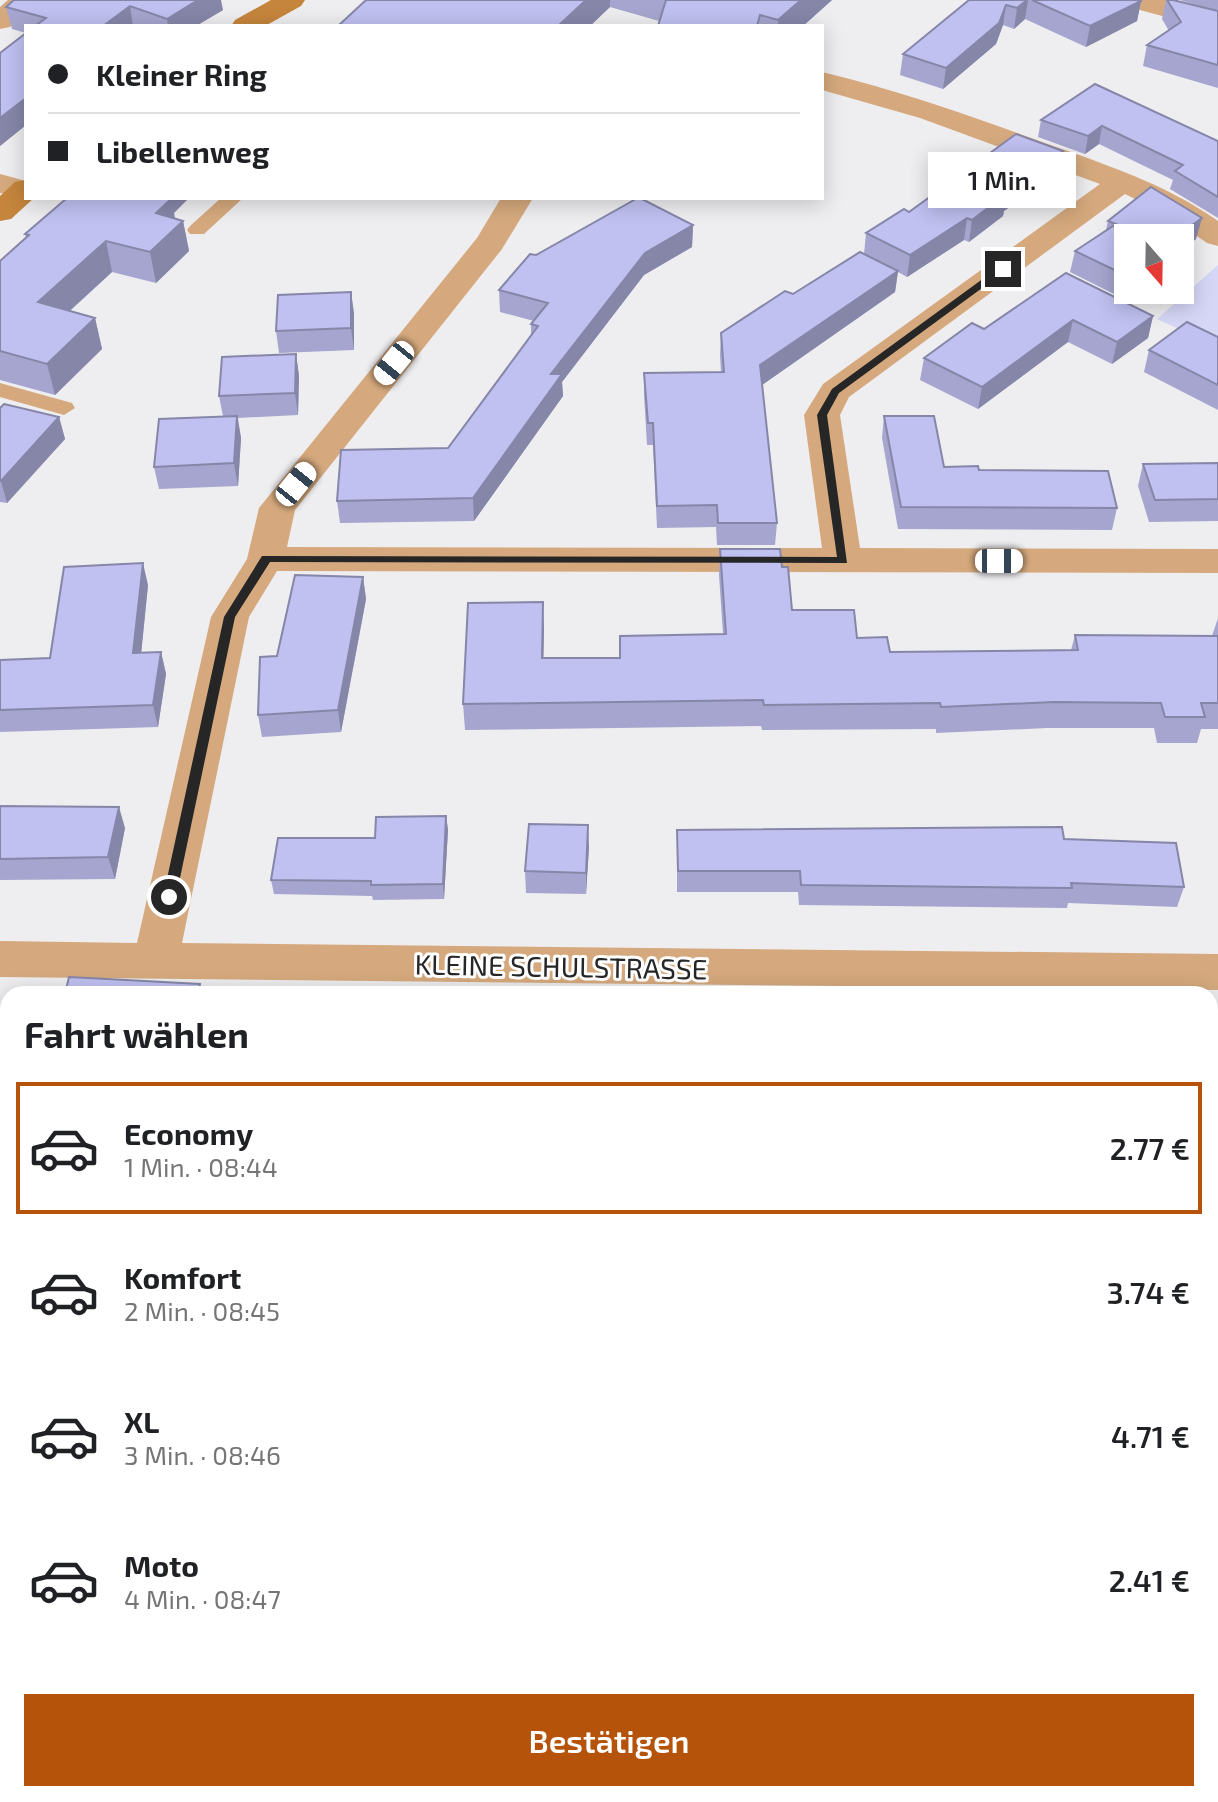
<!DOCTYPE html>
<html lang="de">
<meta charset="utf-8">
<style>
:root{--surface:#fff;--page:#f2f2f2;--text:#202124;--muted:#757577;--line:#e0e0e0;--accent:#b45309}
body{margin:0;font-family:"Exo 2",sans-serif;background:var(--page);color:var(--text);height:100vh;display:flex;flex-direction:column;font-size:30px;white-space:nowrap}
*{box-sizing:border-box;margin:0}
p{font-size:26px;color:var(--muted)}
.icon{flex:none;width:44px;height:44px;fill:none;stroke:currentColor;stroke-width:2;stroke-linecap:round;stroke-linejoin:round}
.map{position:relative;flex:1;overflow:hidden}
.side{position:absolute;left:0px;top:986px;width:1218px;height:816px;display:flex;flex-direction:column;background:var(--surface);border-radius:24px 24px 0 0;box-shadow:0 4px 20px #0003}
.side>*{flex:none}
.guide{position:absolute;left:24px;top:24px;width:800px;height:176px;border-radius:0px;box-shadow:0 4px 20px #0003;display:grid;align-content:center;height:176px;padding:0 24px;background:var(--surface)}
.needle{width:52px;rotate:160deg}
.fabs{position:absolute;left:1114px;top:224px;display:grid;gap:16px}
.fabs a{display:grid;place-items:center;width:80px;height:80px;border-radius:0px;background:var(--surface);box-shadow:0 4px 20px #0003;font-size:40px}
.end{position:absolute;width:36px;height:36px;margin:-18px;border:10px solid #262627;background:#fff;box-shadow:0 0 0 4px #fff}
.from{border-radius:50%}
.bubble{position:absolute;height:56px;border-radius:0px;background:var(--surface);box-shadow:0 4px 20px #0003;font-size:26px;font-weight:600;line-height:56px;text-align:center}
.car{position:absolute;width:24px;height:48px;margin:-24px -12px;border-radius:10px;box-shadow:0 0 6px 2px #0007;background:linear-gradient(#fff 24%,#345 0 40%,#fff 0 76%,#345 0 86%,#fff 0)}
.guide b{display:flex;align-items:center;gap:28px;height:76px;font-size:30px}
.guide b+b{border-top:2px solid var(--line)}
.guide i{width:20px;height:20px;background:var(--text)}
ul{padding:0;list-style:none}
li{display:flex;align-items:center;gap:24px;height:132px;margin:0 16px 12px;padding:0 8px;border:4px solid transparent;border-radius:0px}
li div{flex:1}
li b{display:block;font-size:30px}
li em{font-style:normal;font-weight:600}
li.current{border-color:var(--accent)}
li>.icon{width:72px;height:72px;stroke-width:1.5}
h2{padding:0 24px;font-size:36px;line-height:96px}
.primary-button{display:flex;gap:16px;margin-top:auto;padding:16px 24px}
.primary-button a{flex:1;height:92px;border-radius:0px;background:var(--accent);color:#fff;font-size:32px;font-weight:600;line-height:92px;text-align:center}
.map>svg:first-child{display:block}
.green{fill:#d6d6f7}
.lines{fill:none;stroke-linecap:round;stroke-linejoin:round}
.service{fill:#d5a97d;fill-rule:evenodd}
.minor{fill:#d5a97d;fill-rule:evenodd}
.secondary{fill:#c5853c;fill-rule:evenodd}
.wall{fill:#a5a5cf}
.shaded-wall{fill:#8686a9}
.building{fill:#c0c0f1;stroke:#8686a9;stroke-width:2}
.route{fill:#262627}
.labels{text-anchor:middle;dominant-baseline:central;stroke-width:6;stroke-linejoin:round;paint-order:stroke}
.street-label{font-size:28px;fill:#262627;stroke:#fff}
</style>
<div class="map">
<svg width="1218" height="1802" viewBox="0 0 1218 1802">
<rect width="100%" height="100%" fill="#eeeef1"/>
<polygon class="green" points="1218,265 1218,347 1157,319"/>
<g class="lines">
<g class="service">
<polygon points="221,198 243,198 204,234 190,234 187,230 190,226"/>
<polygon points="0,383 72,403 75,408 64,415 0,397"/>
</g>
<g class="minor">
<polygon points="8,0 39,0 10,27 0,29 0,7"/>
<polygon points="1121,0 1166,0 1218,14 1218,31 1125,6"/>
<path d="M 822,72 C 898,90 971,116 1045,143 C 1104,164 1166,184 1218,221 L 1218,246 L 1207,243 L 1165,214 L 1125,194 L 849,397 L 840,415 L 860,548 L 1218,549 L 1218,573 L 277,571 L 249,617 L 182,943 L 1218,954 L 1218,990 L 0,977 L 0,941 L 137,943 L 211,617 L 247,559 L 259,508 L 477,238 L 501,198 L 533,198 L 502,249 L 295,510 L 287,547 L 822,548 L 804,415 L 823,384 L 1100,184 L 920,118 L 822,90 Z"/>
<polygon points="0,174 26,181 26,198 30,198 0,193"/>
<polygon points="1210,1649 1218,1652 1218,1711 1210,1708"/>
<polygon points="431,1794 491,1794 488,1802 428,1802"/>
</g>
<g class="secondary">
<polygon points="271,0 305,0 301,6 265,26 231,26 235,20"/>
<polygon points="26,180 26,198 34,198 11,219 0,221 0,196 15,182"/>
</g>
</g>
<g class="wall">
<polygon points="14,0 223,10 196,26 26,26 26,125 0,146 26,33 12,29 6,7"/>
<polygon points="366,0 832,0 803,26 658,26 659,21 610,7 590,26 338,26"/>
<polygon points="969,0 1140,0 1141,1 1137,21 1086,47 1025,19 1014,29 1003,25 996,44 943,89 900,75 903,54"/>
<polygon points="1166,0 1173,0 1208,9 1180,0 1218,0 1218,88 1143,66 1147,45 1169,31 1162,19"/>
<polygon points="1041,120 1218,141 1218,218 1170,189 1173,180 1099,144 1085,154 1038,137"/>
<polygon points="1059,172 1004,211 1003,216 969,242 964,240 907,277 898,272 895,292 762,385 777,523 775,545 717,545 716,527 657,528 653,445 647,445 644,395 644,373 721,372 720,355 721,333 793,294 864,254 866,233 909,212"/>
<polygon points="174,213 175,218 183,221 189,251 156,283 112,272 70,311 95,318 102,349 55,395 0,380 0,261 26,238 25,234"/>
<polygon points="1108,221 1196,239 1120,297 1070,272 1075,251 1106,230"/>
<polygon points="693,225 692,247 644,275 562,382 563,396 474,521 340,523 337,501 448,448 531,335 531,324 534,321 500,312 499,290 536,255"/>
<polygon points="1066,273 1153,316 1148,338 1112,364 1068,342 978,409 920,380 924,358 984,329"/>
<polygon points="351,292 354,314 354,350 279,353 276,331"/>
<polygon points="1218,337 1218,410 1144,372 1149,350"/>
<polygon points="296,354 299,376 298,415 238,418 241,438 238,486 159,489 154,467 223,416 219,396"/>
<polygon points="0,408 59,417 65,439 7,503 0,502"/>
<polygon points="884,416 944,467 979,470 1117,508 1112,530 898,529 882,438"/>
<polygon points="1218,463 1218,521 1149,522 1138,486 1143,464"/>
<polygon points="720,549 782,567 792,610 890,652 1071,650 1075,635 1212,636 1218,618 1218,729 1201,729 1197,743 1157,743 1154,728 1047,728 936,733 936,729 762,730 761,726 465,730 463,704 544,628 543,658 619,658 620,636 723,634 719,575"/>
<polygon points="363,577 366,599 341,732 262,737 258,715 277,656"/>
<polygon points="148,585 141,653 161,652 166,674 158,727 0,732 0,660 50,658"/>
<polygon points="0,806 125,828 115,879 0,880"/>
<polygon points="446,816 448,830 444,899 373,900 372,896 274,894 271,880 375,838"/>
<polygon points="677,830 1064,839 1184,887 1177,907 1068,903 1067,908 799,905 798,892 677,892"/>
<polygon points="589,847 586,894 526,893 525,871"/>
<rect x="1210" y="1016" width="8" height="64"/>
<polygon points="8,1017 8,1116 0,1116 0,1045"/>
<polygon points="0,1577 8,1580 8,1653 0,1649"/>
<polygon points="860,1794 1004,1794 1002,1802 878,1802"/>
</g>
<g class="shaded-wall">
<polygon points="198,0 221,0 223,10 196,26 168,26 167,19"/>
<polygon points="586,0 610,0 610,7 590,26 558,26"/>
<polygon points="801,0 832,0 803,26 778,26 778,20"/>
<polygon points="1027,0 1028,0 1025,19 1014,29 1017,8"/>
<polygon points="1141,1 1137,21 1086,47 1090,26"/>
<polygon points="1006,5 1003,25 996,44 943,89 946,68"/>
<polygon points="130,6 133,26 103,26"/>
<polygon points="26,98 26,125 0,146 0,118"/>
<polygon points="1102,126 1099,144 1085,154 1088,136"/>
<polygon points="1063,151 1059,172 1004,211 1003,216 969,242 972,220 1002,193"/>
<polygon points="154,198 189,198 174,213 176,227 183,221 189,251 156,283 150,252"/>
<polygon points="967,218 964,240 907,277 910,255"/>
<polygon points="1202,218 1196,239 1180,252 1180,238 1174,238"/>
<polygon points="693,225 692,247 644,275 562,382 563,396 474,521 473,498 551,374 645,253"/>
<polygon points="106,241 112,272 45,333 38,302"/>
<polygon points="898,271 895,292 759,387 760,365"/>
<polygon points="1128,273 1129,290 1120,297 1125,275"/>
<polygon points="351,292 354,314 354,350 351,328"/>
<polygon points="1153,316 1148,338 1112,364 1117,342"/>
<polygon points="95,318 102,349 55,395 47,364"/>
<polygon points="1073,320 1068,342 978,409 982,387"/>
<polygon points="296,354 299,376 298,415 295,393"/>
<polygon points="237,416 241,438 238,486 234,463"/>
<polygon points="59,417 65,439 7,503 1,481"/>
<polygon points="143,563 148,585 139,675 133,653"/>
<polygon points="363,577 366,599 341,732 338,710"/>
<polygon points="543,602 544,628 543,684 542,658"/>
<polygon points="161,652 166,674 158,727 153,705"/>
<polygon points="119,807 125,828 115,879 108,857"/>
<polygon points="446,816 448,830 444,899 443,884"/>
<polygon points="588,825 589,847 586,894 586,873"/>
<polygon points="322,1794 336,1794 332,1802 318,1802"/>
</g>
<g class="building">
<polygon points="14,0 198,0 167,19 130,6 103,26 35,26 46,18 6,7"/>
<polygon points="366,0 586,0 558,26 338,26"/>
<polygon points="666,0 801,0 778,20 760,15 757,26 658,26"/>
<polygon points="969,0 1027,0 1017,8 1006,5 999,23 946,68 903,54"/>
<polygon points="1032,0 1140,0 1141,1 1090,26"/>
<polygon points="1167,0 1173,0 1218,11 1218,65 1147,45 1181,22"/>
<polygon points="26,33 26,98 0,118 0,53"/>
<polygon points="1095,84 1218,141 1218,197 1175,171 1183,165 1102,126 1088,136 1041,120"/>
<polygon points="1016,134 1063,151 1002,193 1006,194 972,220 967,218 910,255 866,233 904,209 909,212"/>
<polygon points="1151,187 1202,218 1174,238 1128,238 1128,273 1125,275 1075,251 1116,224 1108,221"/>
<polygon points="67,198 166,198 171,199 156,213 183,221 150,252 106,241 38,302 95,318 47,364 0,351 0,261 29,235 25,234"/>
<polygon points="634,198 640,198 693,225 645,253 551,374 562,374 473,498 337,501 341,450 448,448 538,326 531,324 548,303 499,290 530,254 536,255 634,200"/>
<polygon points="860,252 898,271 760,365 777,523 718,523 717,505 657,506 653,423 648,423 644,373 724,372 721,333 785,291 793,294"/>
<polygon points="1066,273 1153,316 1117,342 1073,320 982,387 924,358 972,323 984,329"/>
<polygon points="351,292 351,328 276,331 278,295"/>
<polygon points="1187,322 1218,337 1218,385 1149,350"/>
<polygon points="296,354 295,393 219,396 222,357"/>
<polygon points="4,404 59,417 1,481 0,481 0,408"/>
<polygon points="237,416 234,463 154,467 159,419"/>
<polygon points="884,416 934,416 944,467 978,466 979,470 1108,471 1117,508 901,507"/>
<polygon points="1218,463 1218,499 1155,500 1143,464"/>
<polygon points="720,549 780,549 782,567 788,567 792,610 854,610 857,638 887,637 890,652 1078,650 1075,635 1218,636 1218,703 1201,703 1205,717 1165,717 1161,703 1054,702 941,707 940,703 764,705 763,700 463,704 468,603 543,602 542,658 620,658 620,636 726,634"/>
<polygon points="143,563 133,653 161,652 153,705 0,710 0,660 50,658 64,567"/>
<polygon points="295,575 363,577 338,710 258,715 260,657 277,656"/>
<polygon points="0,806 119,807 108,857 0,859"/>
<polygon points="446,816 443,884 371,885 371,881 271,880 278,838 375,838 376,817"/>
<polygon points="529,824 588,825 586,873 525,871"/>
<polygon points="1062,827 1064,839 1176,843 1184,887 1071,883 1072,888 801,885 800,871 678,871 677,830"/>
<polygon points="69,977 200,984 198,994 65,994"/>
<rect x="1210" y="1016" width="8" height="45"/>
<polygon points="8,1017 8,1091 0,1091 0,1045"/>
<polygon points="0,1577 8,1580 8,1639 0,1636"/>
<polygon points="201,1794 322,1794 318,1802 197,1802"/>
<polygon points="926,1794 1004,1794 1002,1802 944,1802"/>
</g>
<polygon class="route" points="999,267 1008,269 839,393 827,415 847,563 270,562 235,617 176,897 174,900 165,900 163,897 224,617 262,556 837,557 817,415 832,389"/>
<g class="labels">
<g class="street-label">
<text transform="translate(561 966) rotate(1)">KLEINE SCHULSTRASSE</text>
</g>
</g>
</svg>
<div class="fabs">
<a><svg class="needle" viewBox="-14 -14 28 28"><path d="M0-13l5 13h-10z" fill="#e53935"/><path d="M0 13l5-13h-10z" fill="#757577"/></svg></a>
</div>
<i class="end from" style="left:169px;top:897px"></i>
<i class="end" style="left:1003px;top:269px"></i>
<div class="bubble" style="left:928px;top:152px;width:148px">1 Min.</div>
<i class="car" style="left:394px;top:363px;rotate:219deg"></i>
<i class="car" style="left:296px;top:484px;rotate:39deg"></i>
<i class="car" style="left:999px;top:561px;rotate:90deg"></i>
<div class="guide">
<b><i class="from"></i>Kleiner Ring</b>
<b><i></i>Libellenweg</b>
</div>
<section class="side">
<h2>Fahrt wählen</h2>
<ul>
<li class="current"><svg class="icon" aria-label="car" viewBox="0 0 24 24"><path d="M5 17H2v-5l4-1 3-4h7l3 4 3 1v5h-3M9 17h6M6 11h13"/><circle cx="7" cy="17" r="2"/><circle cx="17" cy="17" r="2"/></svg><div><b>Economy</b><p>1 Min. · 08:44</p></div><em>2.77 €</em></li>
<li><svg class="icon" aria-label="car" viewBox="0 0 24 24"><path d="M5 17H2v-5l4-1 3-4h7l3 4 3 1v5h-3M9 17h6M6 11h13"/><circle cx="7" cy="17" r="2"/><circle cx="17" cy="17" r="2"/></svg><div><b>Komfort</b><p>2 Min. · 08:45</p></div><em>3.74 €</em></li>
<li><svg class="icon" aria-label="car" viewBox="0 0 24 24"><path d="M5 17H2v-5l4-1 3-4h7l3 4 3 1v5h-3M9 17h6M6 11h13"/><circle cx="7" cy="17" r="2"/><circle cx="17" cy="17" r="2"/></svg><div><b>XL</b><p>3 Min. · 08:46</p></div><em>4.71 €</em></li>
<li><svg class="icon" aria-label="car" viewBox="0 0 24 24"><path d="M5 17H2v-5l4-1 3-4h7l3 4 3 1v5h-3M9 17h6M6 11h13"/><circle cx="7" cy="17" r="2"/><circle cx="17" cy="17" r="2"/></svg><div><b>Moto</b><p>4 Min. · 08:47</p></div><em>2.41 €</em></li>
</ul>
<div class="primary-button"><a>Bestätigen</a></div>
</section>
</div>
